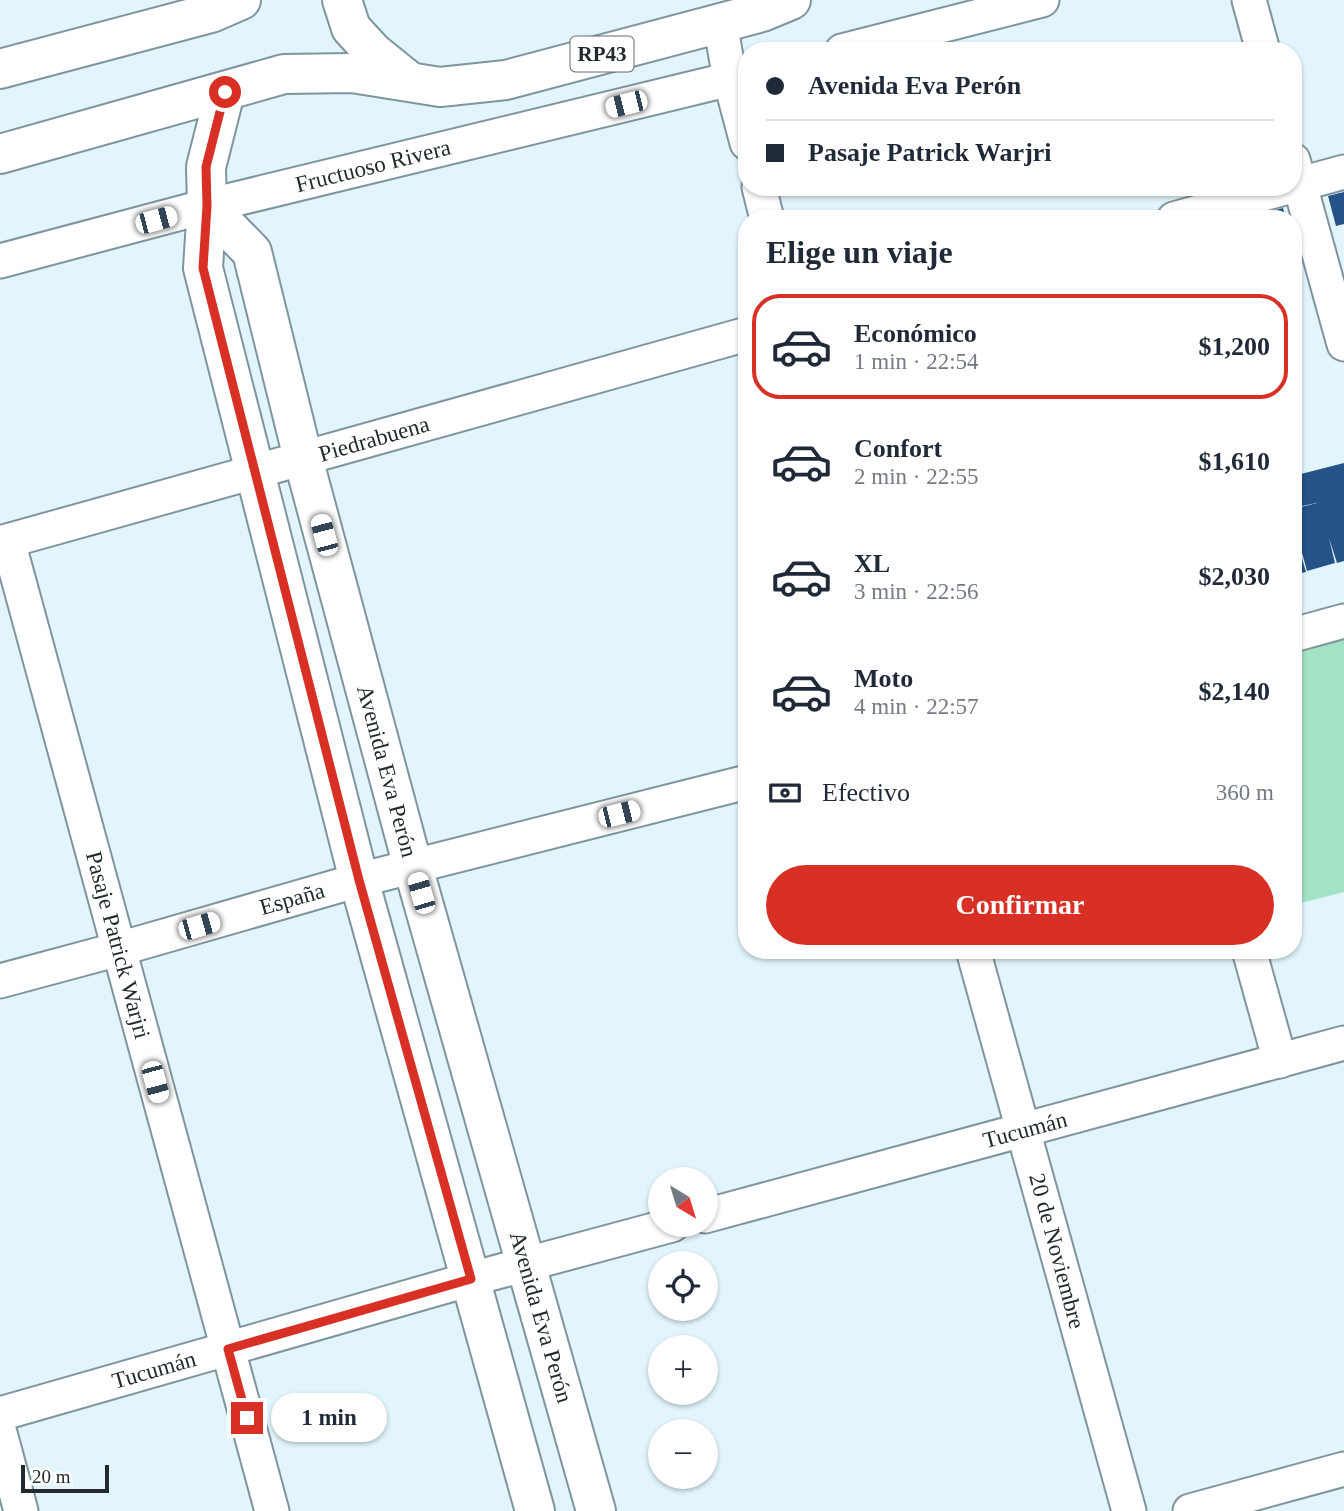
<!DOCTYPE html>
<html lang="es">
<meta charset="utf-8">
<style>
:root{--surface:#fff;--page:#f2f2f3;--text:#1f2937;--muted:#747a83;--line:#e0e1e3;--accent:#d93025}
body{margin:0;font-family:"Times New Roman",serif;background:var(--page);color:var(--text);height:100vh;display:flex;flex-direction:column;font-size:26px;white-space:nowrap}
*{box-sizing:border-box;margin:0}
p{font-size:23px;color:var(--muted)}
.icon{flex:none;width:38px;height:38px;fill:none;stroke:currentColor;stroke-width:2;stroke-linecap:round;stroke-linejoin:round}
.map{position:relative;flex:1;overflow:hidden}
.sheet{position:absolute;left:738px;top:210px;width:564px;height:749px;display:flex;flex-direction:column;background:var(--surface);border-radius:28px;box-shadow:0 2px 5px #0004}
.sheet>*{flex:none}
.top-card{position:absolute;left:738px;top:42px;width:564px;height:154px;border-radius:28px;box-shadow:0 2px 5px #0004;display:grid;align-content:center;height:154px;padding:0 28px;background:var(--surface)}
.needle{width:46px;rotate:142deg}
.buttons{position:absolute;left:648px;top:1167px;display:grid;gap:14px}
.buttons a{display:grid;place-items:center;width:70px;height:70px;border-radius:50%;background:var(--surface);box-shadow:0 2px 5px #0004;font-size:35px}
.scale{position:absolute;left:21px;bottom:18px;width:88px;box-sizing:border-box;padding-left:7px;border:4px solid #212a2d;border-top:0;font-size:19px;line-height:24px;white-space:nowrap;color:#212a2d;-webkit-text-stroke:5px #fff;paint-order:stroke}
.end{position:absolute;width:32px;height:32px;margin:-16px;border:9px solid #d93025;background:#fff;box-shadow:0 0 0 4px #fff}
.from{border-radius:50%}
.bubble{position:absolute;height:49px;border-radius:24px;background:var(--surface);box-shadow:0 2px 5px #0004;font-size:23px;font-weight:600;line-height:49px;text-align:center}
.car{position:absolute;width:21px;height:42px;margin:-21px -10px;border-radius:9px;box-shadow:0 0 5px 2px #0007;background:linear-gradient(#fff 24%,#345 0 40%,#fff 0 76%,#345 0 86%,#fff 0)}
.top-card b{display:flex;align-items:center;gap:24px;height:66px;font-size:26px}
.top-card b+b{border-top:2px solid var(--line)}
.top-card i{width:18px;height:18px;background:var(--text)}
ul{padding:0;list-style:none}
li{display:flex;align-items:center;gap:21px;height:105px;margin:0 14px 10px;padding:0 14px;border:4px solid transparent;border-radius:28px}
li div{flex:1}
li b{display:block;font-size:26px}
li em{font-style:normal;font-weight:600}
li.selected{border-color:var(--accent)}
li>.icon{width:63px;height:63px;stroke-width:1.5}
h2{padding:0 28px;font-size:32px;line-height:84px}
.pay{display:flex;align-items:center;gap:18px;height:77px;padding:0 28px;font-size:26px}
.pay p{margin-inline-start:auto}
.primary-button{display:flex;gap:14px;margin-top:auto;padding:14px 28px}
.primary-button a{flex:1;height:80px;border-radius:42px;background:var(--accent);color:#fff;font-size:28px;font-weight:600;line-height:80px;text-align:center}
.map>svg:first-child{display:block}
.green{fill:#a3e2c5}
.building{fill:#255387}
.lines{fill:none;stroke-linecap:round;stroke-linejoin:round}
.street-casing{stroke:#7f959e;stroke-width:37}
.secondary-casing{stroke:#7f959e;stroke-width:42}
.primary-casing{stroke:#7f959e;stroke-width:42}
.street{stroke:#fff;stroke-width:33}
.secondary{stroke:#fff;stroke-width:38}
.primary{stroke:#fff;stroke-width:38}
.route{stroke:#d93025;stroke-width:9}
.labels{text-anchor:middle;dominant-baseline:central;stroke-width:7;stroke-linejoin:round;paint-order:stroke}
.shield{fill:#fff;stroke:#646a6c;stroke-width:2}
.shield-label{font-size:21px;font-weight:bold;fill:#212a2d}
.street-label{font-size:23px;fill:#212a2d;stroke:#fff}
</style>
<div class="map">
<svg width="1344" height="1511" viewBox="0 0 1344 1511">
<rect width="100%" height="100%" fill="#e2f5fd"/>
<polygon class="green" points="1344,624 1344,892 1293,905 1293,638"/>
<g class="building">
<polygon points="1344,192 1344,224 1336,226 1328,196"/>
<polygon points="1283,208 1286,219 1247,219 1247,218"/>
<polygon points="1344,463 1344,561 1337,563 1329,538 1335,563 1307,571 1293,520 1293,509 1321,502 1293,508 1293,476"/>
<polygon points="1293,528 1306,572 1293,575"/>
</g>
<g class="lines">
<defs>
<g id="street">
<polyline points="1249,0 1263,51"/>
<polyline points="720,23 730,79 747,143"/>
<polyline points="842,51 1042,0"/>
<polyline points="1293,160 1344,344"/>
<polyline points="1293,186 1344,172"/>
<polyline points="759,187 767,219"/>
<polyline points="1174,219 1288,187"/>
<polyline points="0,261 207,206 747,75"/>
<polyline points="8,541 272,1511"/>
<polyline points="0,543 747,334"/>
<polyline points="1293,635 1344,621"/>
<polyline points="973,950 1129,1511"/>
<polyline points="1249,950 1280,1061"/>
<polyline points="0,981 119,949 359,880 747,782"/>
<polyline points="705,1216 1344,1043"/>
<polyline points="0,1414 471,1279 672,1225"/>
<polyline points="0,1433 21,1511"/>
<polyline points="1190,1511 1344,1469"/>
</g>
<g id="secondary">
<polyline points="225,92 206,167 207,206 203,268 359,880 535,1511"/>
<polyline points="207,206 252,252 303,458 413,867 596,1511"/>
</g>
<g id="primary">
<polyline points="342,0 351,28 373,52 409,81"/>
<polyline points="0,69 211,13 241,0"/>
<polyline points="0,154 284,74 352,73 440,87 506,80 762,12 791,0"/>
</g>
</defs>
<use href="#street" class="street-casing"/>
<use href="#secondary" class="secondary-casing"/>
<use href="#primary" class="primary-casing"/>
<use href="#street" class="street"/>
<use href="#secondary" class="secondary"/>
<use href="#primary" class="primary"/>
</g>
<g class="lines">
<polyline class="route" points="225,92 206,167 207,206 203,268 359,880 471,1279 228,1349 247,1418"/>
</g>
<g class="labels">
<rect class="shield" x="570.5" y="36.5" width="63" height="35" rx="5"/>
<g class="shield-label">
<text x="602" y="54">RP43</text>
</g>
<g class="street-label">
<text transform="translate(373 166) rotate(-14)">Fructuoso Rivera</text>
<text transform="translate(374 439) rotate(-16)">Piedrabuena</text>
<text transform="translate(387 771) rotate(75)">Avenida Eva Perón</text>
<text transform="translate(292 899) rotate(-16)">España</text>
<text transform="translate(118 945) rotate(75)">Pasaje Patrick Warjri</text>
<text transform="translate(1025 1130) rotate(-15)">Tucumán</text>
<text transform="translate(1057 1251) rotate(75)">20 de Noviembre</text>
<text transform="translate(541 1317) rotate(74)">Avenida Eva Perón</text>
<text transform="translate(154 1370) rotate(-16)">Tucumán</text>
</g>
</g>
</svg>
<div class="buttons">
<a><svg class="needle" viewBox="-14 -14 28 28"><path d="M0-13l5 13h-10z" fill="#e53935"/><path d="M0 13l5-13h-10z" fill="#747a83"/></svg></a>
<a><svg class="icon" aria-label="locate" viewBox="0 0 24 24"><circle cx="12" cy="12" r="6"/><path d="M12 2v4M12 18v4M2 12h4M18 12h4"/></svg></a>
<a>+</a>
<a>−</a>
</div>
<div class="scale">20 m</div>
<i class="end from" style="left:225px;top:92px"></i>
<i class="end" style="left:247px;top:1418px"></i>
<div class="bubble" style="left:271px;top:1393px;width:116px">1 min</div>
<i class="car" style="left:626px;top:104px;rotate:256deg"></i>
<i class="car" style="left:156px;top:220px;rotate:75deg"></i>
<i class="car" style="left:324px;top:535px;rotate:345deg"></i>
<i class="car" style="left:619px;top:814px;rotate:76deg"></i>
<i class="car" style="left:421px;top:893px;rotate:344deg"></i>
<i class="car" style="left:199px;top:926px;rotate:74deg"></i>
<i class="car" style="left:155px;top:1082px;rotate:165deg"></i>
<div class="top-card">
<b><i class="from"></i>Avenida Eva Perón</b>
<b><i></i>Pasaje Patrick Warjri</b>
</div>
<section class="sheet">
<h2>Elige un viaje</h2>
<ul>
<li class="selected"><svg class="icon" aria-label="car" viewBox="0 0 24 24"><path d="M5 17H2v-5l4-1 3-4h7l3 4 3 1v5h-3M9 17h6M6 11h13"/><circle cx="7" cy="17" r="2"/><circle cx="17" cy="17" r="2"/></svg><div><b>Económico</b><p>1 min · 22:54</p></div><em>$1,200</em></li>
<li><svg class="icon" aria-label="car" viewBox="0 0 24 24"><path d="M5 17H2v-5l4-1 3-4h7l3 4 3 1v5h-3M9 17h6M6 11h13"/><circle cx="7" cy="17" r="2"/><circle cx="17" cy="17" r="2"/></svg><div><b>Confort</b><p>2 min · 22:55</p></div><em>$1,610</em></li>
<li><svg class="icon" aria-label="car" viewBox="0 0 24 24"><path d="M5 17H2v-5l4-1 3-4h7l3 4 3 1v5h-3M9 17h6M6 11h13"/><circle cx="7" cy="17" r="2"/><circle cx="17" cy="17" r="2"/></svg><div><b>XL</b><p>3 min · 22:56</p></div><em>$2,030</em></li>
<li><svg class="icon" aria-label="car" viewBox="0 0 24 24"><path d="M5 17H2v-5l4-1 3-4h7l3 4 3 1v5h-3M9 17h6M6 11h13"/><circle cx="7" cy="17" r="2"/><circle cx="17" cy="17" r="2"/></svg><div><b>Moto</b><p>4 min · 22:57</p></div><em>$2,140</em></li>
</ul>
<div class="pay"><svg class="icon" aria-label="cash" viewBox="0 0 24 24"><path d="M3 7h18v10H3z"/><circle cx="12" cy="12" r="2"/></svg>Efectivo<p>360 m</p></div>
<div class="primary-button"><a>Confirmar</a></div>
</section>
</div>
